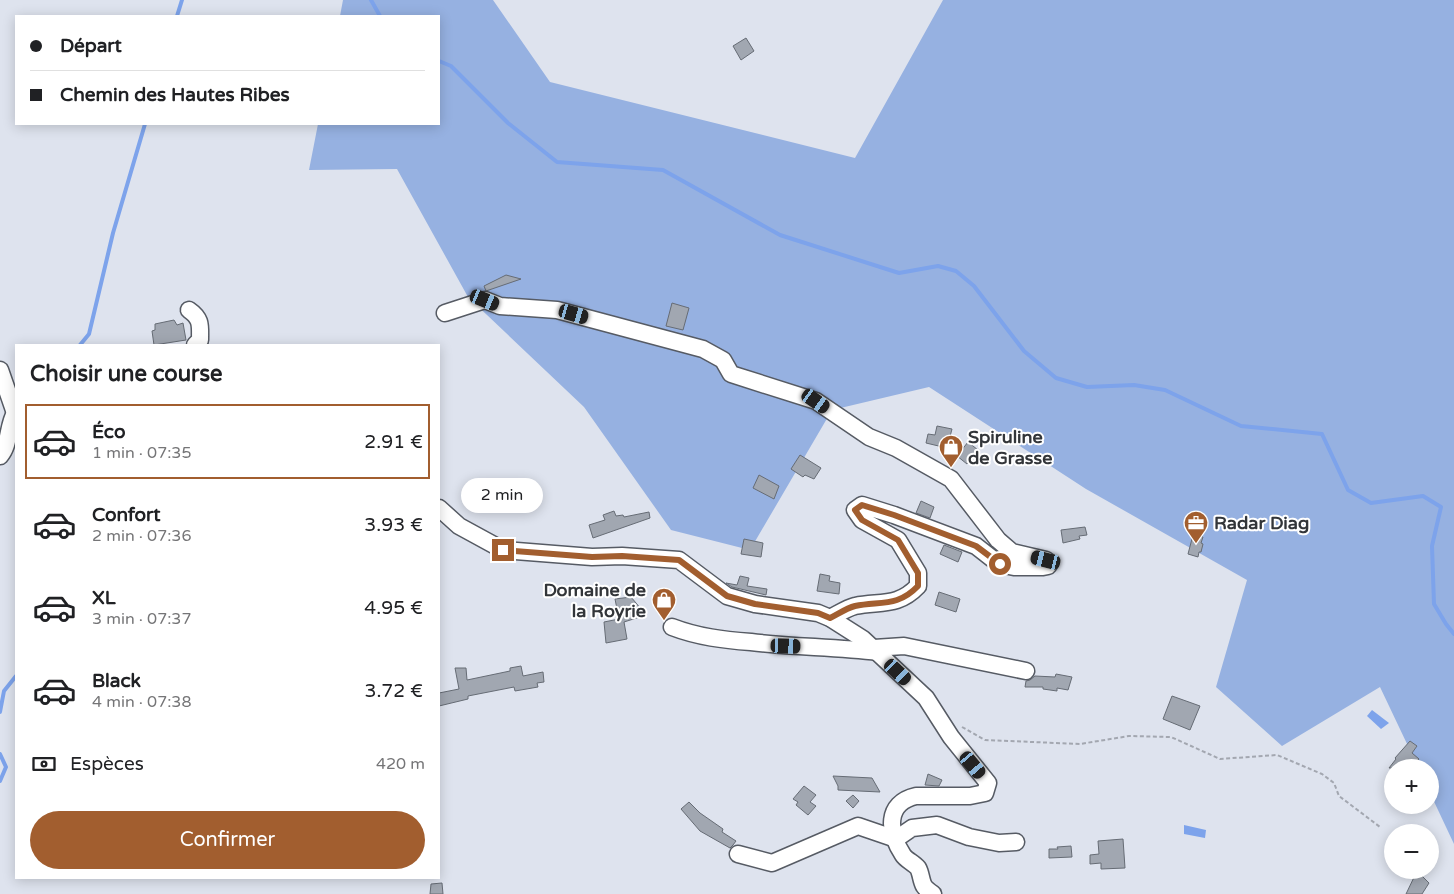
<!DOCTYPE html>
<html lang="fr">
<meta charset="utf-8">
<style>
:root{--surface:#fff;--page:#f2f2f2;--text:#202124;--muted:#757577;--line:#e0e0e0;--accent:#a25e2f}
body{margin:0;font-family:"Varela Round",sans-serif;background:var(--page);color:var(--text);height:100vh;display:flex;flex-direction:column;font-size:19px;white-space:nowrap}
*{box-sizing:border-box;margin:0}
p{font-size:16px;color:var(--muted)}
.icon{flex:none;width:28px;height:28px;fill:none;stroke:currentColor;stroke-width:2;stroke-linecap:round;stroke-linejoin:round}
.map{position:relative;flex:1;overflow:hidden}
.side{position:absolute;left:15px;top:344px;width:425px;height:535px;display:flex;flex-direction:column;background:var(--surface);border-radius:0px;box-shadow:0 2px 12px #0003}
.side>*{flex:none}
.banner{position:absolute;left:15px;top:15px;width:425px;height:110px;border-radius:0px;box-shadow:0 2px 12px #0003;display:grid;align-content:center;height:110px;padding:0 15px;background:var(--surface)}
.controls{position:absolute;left:1384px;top:759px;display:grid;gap:10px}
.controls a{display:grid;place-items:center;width:55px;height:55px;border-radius:50%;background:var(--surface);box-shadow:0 2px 12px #0003;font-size:25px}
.end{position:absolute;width:22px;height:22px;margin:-11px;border:6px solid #a25e2f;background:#fff;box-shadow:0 0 0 2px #fff}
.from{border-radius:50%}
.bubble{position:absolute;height:35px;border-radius:18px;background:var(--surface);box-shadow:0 2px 12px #0003;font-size:16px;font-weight:600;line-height:35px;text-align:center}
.car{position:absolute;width:15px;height:30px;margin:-15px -8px;border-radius:6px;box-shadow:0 0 4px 1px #0007;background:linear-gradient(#222 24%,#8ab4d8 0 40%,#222 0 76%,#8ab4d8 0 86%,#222 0)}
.banner b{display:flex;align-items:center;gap:18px;height:48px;font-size:19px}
.banner b+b{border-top:1px solid var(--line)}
.banner i{width:12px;height:12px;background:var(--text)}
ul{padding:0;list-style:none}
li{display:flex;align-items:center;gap:15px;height:75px;margin:0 10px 8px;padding:0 5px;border:2px solid transparent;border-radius:0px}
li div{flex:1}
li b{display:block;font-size:19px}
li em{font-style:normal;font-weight:600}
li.current{border-color:var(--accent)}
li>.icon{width:45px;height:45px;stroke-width:1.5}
h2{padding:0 15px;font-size:22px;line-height:60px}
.pay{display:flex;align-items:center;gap:12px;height:55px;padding:0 15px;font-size:19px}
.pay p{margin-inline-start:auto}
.button{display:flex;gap:10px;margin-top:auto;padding:10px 15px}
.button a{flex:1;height:58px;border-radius:30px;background:var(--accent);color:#fff;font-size:20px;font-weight:600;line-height:58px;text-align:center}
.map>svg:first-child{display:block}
.green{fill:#96b1e1}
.water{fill:#7da3eb}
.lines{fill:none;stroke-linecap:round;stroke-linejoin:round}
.stream{stroke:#7da3eb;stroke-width:4}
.building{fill:#a1a7b1;stroke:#666c75}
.minor-casing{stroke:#565b64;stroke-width:19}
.path{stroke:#a3a7b0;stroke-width:2;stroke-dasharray:4 2.5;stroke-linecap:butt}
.minor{stroke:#fff;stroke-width:16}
.route{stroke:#a25e2f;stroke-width:6}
.labels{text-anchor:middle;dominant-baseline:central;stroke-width:4;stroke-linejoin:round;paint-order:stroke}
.poi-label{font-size:18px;font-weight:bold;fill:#323539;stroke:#fff;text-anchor:start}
</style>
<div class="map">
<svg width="1454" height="894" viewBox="0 0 1454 894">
<rect width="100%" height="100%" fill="#dee3ee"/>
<polygon class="green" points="343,0 493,0 550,82 855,158 943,0 1454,0 1454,844 1430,793 1430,768 1418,767 1380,687 1282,746 1216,687 1247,580 1086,489 929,387 832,410 750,550 671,530 584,407 468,297 397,169 309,170 318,124 439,124 439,16 340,16"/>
<g class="water">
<polygon points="1372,710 1389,723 1381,729 1367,716"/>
<polygon points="1184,825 1206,830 1205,838 1184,834"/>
</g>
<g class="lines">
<g class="stream">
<polyline points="371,0 380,16"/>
<polyline points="177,16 182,0"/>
<polyline points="439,61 451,66 508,123 557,162 663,170 780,235 899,273 938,266 956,271 974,286 1024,351 1056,378 1087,387 1134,385 1165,390 1241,426 1322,434 1348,490 1371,503 1423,496 1441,507 1432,546 1434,604 1446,624 1454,634"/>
<polyline points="80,345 89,334 113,233 145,124"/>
<polyline points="0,712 4,691 16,676"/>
<polyline points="0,754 6,767 0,781"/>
</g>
</g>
<g class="building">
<polygon points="746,38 754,51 741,60 733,46"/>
<polygon points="506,275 521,279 486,291 484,286"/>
<polygon points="672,303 689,308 683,330 666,326"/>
<polygon points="174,320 177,325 183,323 186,340 154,345 152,331 155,330 155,324"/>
<polygon points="937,426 952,429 947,448 926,443 928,434 935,435"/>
<polygon points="968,442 978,450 967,464 957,456"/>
<polygon points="800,455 821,468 814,479 805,475 803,477 791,469"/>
<polygon points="759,475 779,486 774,499 753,488"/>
<polygon points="921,501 934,507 930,518 916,513"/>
<polygon points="614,511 616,516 623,515 624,517 649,512 650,518 593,538 589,525 605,520 603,515"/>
<polygon points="1085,527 1087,535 1079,536 1080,539 1063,543 1061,530"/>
<polygon points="1193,535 1203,537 1201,543 1203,544 1201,552 1199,552 1198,557 1188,554"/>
<polygon points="744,539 763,543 761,557 741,554"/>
<polygon points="944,545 962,552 958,562 940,554"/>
<polygon points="820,574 830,576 829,581 840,583 839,594 817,591"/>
<polygon points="740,576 749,578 747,586 767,589 766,595 732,587 726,583 737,585"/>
<polygon points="939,592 960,599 956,612 935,605"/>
<polygon points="631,597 646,615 624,622 627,639 606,643 604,622 619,619 615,599"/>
<polygon points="521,666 523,676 543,672 544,682 537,683 538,687 515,691 514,687 468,696 468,699 439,706 439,693 459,689 455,668 466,668 467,680 510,671 510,668"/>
<polygon points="1056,674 1072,677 1068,690 1057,688 1057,691 1043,689 1043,687 1025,687 1026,681 1030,680 1035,676 1055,677"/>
<polygon points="1172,696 1200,706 1190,730 1163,719"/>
<polygon points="1410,741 1417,746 1412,753 1419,759 1411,768 1389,768 1396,759 1395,758"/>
<polygon points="928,774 942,780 939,786 925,785"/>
<polygon points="833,776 872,778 880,792 838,790 838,786"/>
<polygon points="804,786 816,795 810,802 816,806 808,815 796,805 798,802 793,799"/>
<polygon points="853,795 859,801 853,808 846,801"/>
<polygon points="689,802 700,813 723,829 722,832 736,841 733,845 730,848 700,831 681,809"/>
<polygon points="1123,839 1125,868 1101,869 1101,863 1090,864 1090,855 1099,854 1098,841"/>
<polygon points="1071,846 1072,857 1049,858 1049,849 1058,849 1057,847"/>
<polygon points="1417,871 1429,883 1422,894 1406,894"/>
<polygon points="442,883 443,894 430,894 431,884"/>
</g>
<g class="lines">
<defs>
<g id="minor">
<path d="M 189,310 C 202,319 200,326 200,340 L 195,345"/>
<path d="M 445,313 L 485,300 L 500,306 L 557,310 L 703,349 L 723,360 L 731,374 L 816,401 L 869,437 L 896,448 L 951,479 L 998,540 L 1012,552 L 1046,560 L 1050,563 L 1048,566 L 1043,567 L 1014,567 L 999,564 L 976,546 L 894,515 L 862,505 L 855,510 L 862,520 L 898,540 L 918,573 L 918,586 C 898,607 881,601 855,606 C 847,608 838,614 830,618"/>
<polyline points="0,370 15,413 16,425"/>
<path d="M 0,456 C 10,445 7,427 15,413"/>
<path d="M 439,508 L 459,526 L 503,550 L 592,557 L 622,556 L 679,560 L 727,596 L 755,604 L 818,613 L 830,618 L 863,639 L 926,698 L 951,737 L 988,783 L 985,793 L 970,796 L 916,796 C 885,803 888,832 903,855 C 906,860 914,863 918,868 C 921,873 921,881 924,886 C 926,889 930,892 933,894"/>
<path d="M 672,627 C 698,637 724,640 751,642 C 793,647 836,647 878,652"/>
<polyline points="874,648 904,646 1026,671"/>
<polyline points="738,854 772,863 858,826 896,839 912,828 937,825 969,837 999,843 1016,842"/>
</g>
</defs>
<use href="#minor" class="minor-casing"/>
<polyline class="path" points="962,727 985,740 1080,744 1129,736 1171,737 1220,759 1277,755 1322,774 1334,783 1339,796 1380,827"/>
<use href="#minor" class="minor"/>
</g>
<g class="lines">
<path class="route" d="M 503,550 L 592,557 L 622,556 L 679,560 L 727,596 L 755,604 L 818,613 L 830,618 C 838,614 847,608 855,606 C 881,601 898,607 918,586 L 918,573 L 898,540 L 862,520 L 855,510 L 862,505 L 894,515 L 976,546 L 1000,564"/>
</g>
<defs>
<symbol id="shop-pin" viewBox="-11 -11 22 30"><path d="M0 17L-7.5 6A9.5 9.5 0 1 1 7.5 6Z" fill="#a25e2f" stroke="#fff"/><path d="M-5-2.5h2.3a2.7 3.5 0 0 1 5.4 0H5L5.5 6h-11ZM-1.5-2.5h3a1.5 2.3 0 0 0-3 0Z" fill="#fff"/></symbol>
<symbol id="office-pin" viewBox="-11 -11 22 30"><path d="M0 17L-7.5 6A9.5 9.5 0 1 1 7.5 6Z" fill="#a25e2f" stroke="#fff"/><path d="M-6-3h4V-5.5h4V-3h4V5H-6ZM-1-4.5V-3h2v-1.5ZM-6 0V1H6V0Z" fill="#fff"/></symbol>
</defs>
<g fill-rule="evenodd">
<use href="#shop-pin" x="937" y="433" width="28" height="38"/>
<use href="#office-pin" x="1182" y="509" width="28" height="38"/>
<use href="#shop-pin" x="650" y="586" width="28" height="38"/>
</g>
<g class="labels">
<g class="poi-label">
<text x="968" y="437">Spiruline<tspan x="968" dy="21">de Grasse</tspan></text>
<text x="1214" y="523">Radar Diag</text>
<text x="646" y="590" text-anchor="end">Domaine de<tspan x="646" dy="21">la Royrie</tspan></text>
</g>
</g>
</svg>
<div class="controls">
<a>+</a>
<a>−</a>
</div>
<i class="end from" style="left:1000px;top:564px"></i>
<i class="end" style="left:503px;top:550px"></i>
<div class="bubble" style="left:461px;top:478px;width:82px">2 min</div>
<i class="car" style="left:485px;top:300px;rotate:112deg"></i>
<i class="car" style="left:574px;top:314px;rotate:106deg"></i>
<i class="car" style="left:816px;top:401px;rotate:125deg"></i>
<i class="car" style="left:1046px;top:560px;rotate:284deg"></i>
<i class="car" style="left:786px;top:646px;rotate:92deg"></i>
<i class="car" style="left:898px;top:672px;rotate:133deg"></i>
<i class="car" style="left:973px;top:765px;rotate:140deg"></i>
<div class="banner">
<b><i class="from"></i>Départ</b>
<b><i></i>Chemin des Hautes Ribes</b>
</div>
<section class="side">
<h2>Choisir une course</h2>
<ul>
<li class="current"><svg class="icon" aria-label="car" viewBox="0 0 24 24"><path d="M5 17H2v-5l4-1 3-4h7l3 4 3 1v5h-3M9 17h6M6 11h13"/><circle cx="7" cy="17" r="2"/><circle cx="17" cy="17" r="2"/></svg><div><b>Éco</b><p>1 min · 07:35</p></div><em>2.91 €</em></li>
<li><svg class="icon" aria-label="car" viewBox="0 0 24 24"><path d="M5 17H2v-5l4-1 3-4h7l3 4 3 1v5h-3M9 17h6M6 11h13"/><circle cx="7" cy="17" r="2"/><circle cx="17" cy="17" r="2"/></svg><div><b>Confort</b><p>2 min · 07:36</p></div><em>3.93 €</em></li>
<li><svg class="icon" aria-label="car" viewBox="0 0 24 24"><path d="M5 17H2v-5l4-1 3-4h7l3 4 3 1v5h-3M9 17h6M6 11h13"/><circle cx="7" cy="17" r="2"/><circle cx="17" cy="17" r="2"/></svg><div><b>XL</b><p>3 min · 07:37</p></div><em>4.95 €</em></li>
<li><svg class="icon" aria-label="car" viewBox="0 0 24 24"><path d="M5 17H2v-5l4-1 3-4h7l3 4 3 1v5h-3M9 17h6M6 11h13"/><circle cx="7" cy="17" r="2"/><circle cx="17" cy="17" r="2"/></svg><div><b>Black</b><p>4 min · 07:38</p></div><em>3.72 €</em></li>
</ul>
<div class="pay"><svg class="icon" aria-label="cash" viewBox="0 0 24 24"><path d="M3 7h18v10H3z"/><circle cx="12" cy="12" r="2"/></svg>Espèces<p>420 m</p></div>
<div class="button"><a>Confirmer</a></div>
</section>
</div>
